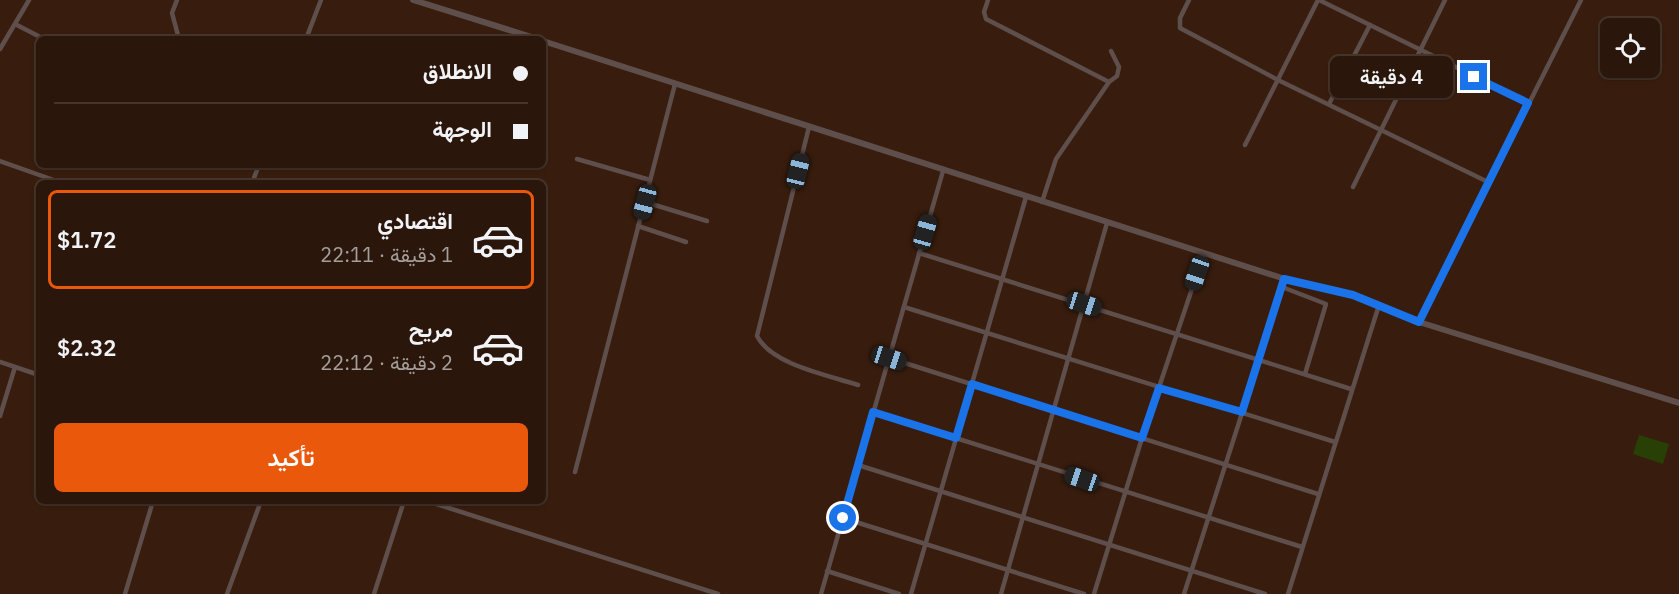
<!DOCTYPE html>
<html lang="ar">
<meta charset="utf-8">
<style>
:root{--surface:#2a160a;--page:#362318;--text:#f1f3f6;--muted:#a59f9c;--line:#46352b;--accent:#ea580c}
body{margin:0;font-family:"IBM Plex Sans",Vazirmatn,sans-serif;background:var(--page);color:var(--text);direction:rtl;height:100vh;display:flex;flex-direction:column;font-size:22px;white-space:nowrap}
*{box-sizing:border-box;margin:0}
p{font-size:20px;color:var(--muted)}
.icon{flex:none;width:33px;height:33px;fill:none;stroke:currentColor;stroke-width:2;stroke-linecap:round;stroke-linejoin:round}
.map{position:relative;flex:1;overflow:hidden;direction:ltr}
.details{position:absolute;left:36px;top:180px;width:510px;height:324px;display:flex;flex-direction:column;background:var(--surface);border-radius:9px;box-shadow:0 2px 4px #0004,0 0 0 2px var(--line);direction:rtl}
.details>*{flex:none}
.banner{position:absolute;left:36px;top:36px;width:510px;height:132px;border-radius:9px;box-shadow:0 2px 4px #0004,0 0 0 2px var(--line);direction:rtl;display:grid;align-content:center;height:132px;padding:0 18px;background:var(--surface)}
.buttons{position:absolute;left:1600px;top:18px;display:grid;gap:12px}
.buttons a{display:grid;place-items:center;width:60px;height:60px;border-radius:9px;background:var(--surface);box-shadow:0 2px 4px #0004,0 0 0 2px var(--line);font-size:30px}
.end{position:absolute;width:27px;height:27px;margin:-14px;border:8px solid #1a73e8;background:#fff;box-shadow:0 0 0 3px #fff}
.from{border-radius:50%}
.bubble{position:absolute;height:42px;border-radius:9px;background:var(--surface);box-shadow:0 2px 4px #0004,0 0 0 2px var(--line);font-size:20px;font-weight:600;line-height:42px;text-align:center;direction:rtl}
.car{position:absolute;width:18px;height:36px;margin:-18px -9px;border-radius:8px;box-shadow:0 0 4px 2px #0007;background:linear-gradient(#222 24%,#8ab4d8 0 40%,#222 0 76%,#8ab4d8 0 86%,#222 0)}
.banner b{display:flex;align-items:center;gap:21px;height:57px;font-size:22px}
.banner b+b{border-top:2px solid var(--line)}
.banner i{width:15px;height:15px;background:var(--text)}
ul{padding:10px 0 0;list-style:none}
li{display:flex;align-items:center;gap:18px;height:99px;margin:0 12px 9px;padding:0 6px;border:3px solid transparent;border-radius:9px}
li div{flex:1}
li b{display:block;font-size:22px}
li em{font-style:normal;font-weight:600}
li.active{border-color:var(--accent)}
li>.icon{width:54px;height:54px;stroke-width:1.5}
.action{display:flex;gap:12px;margin-top:auto;padding:12px 18px}
.action a{flex:1;height:69px;border-radius:9px;background:var(--accent);color:#fff;font-size:24px;font-weight:600;line-height:69px;text-align:center}
.map>svg:first-child{display:block}
.green{fill:#283f05}
.lines{fill:none;stroke-linecap:round;stroke-linejoin:round}
.minor{stroke:#5f4f4c;stroke-width:4.5}
.tertiary{stroke:#5f4f4c;stroke-width:6}
.route{stroke:#1a73e8;stroke-width:8}
</style>
<div class="map">
<svg width="1679" height="594" viewBox="0 0 1679 594">
<rect width="100%" height="100%" fill="#381d0e"/>
<polygon class="green" points="1639,435 1669,444 1663,464 1633,454"/>
<g class="lines">
<g class="minor">
<polyline points="177,0 172,13 179,39"/>
<polyline points="988,0 984,12 986,19 1109,82"/>
<polyline points="1189,0 1180,18 1180,28 1278,80 1488,182"/>
<polyline points="1319,0 1529,103"/>
<polyline points="15,24 44,39"/>
<polyline points="306,39 321,0"/>
<polyline points="0,49 29,0"/>
<polyline points="1329,104 1370,25"/>
<path d="M 809,127 L 757,336 C 772,365 828,375 858,385"/>
<polyline points="1245,145 1318,0"/>
<polyline points="577,159 650,180"/>
<polyline points="0,161 62,183"/>
<polyline points="252,183 259,165"/>
<polyline points="1353,187 1445,0"/>
<polyline points="645,202 707,221"/>
<polyline points="1042,202 1056,159 1109,82 1117,76 1119,67 1111,51"/>
<polyline points="638,226 686,242"/>
<polyline points="919,253 1351,389"/>
<polyline points="1282,287 1326,304 1305,374"/>
<polyline points="904,307 1335,442"/>
<polyline points="1419,322 1581,0"/>
<polyline points="889,358 1318,494"/>
<polyline points="0,362 39,375"/>
<polyline points="873,412 1302,547"/>
<polyline points="0,416 15,367"/>
<polyline points="858,465 1265,594"/>
<polyline points="575,472 675,84"/>
<polyline points="427,501 718,594"/>
<polyline points="843,518 1084,594"/>
<polyline points="827,571 899,594"/>
<polyline points="125,594 153,501"/>
<polyline points="227,594 261,501"/>
<polyline points="374,594 404,501"/>
<polyline points="821,594 943,171"/>
<polyline points="911,594 1026,197"/>
<polyline points="1001,594 1107,223"/>
<polyline points="1094,594 1142,438 1204,253"/>
<polyline points="1184,594 1285,279"/>
<polyline points="1288,594 1379,305"/>
</g>
<g class="tertiary">
<polyline points="413,0 538,39"/>
<polyline points="543,41 1285,279 1353,295 1419,322 1679,403"/>
</g>
</g>
<g class="lines">
<polyline class="route" points="843,518 873,412 956,438 972,384 1142,438 1159,388 1242,412 1284,279 1353,295 1419,322 1528,103 1474,77"/>
</g>
</svg>
<div class="buttons">
<a><svg class="icon" aria-label="locate" viewBox="0 0 24 24"><circle cx="12" cy="12" r="6"/><path d="M12 2v4M12 18v4M2 12h4M18 12h4"/></svg></a>
</div>
<i class="end from" style="left:843px;top:518px"></i>
<i class="end" style="left:1474px;top:77px"></i>
<div class="bubble" style="left:1330px;top:56px;width:123px">4 دقيقة</div>
<i class="car" style="left:798px;top:171px;rotate:14deg"></i>
<i class="car" style="left:645px;top:202px;rotate:195deg"></i>
<i class="car" style="left:925px;top:232px;rotate:16deg"></i>
<i class="car" style="left:1197px;top:273px;rotate:199deg"></i>
<i class="car" style="left:1084px;top:304px;rotate:108deg"></i>
<i class="car" style="left:889px;top:358px;rotate:108deg"></i>
<i class="car" style="left:1082px;top:479px;rotate:289deg"></i>
<div class="banner">
<b><i class="from"></i>الانطلاق</b>
<b><i></i>الوجهة</b>
</div>
<section class="details">
<ul>
<li class="active"><svg class="icon" aria-label="car" viewBox="0 0 24 24"><path d="M5 17H2v-5l4-1 3-4h7l3 4 3 1v5h-3M9 17h6M6 11h13"/><circle cx="7" cy="17" r="2"/><circle cx="17" cy="17" r="2"/></svg><div><b>اقتصادي</b><p>1 دقيقة · 22:11</p></div><em>$1.72</em></li>
<li><svg class="icon" aria-label="car" viewBox="0 0 24 24"><path d="M5 17H2v-5l4-1 3-4h7l3 4 3 1v5h-3M9 17h6M6 11h13"/><circle cx="7" cy="17" r="2"/><circle cx="17" cy="17" r="2"/></svg><div><b>مريح</b><p>2 دقيقة · 22:12</p></div><em>$2.32</em></li>
</ul>
<div class="action"><a>تأكيد</a></div>
</section>
</div>
